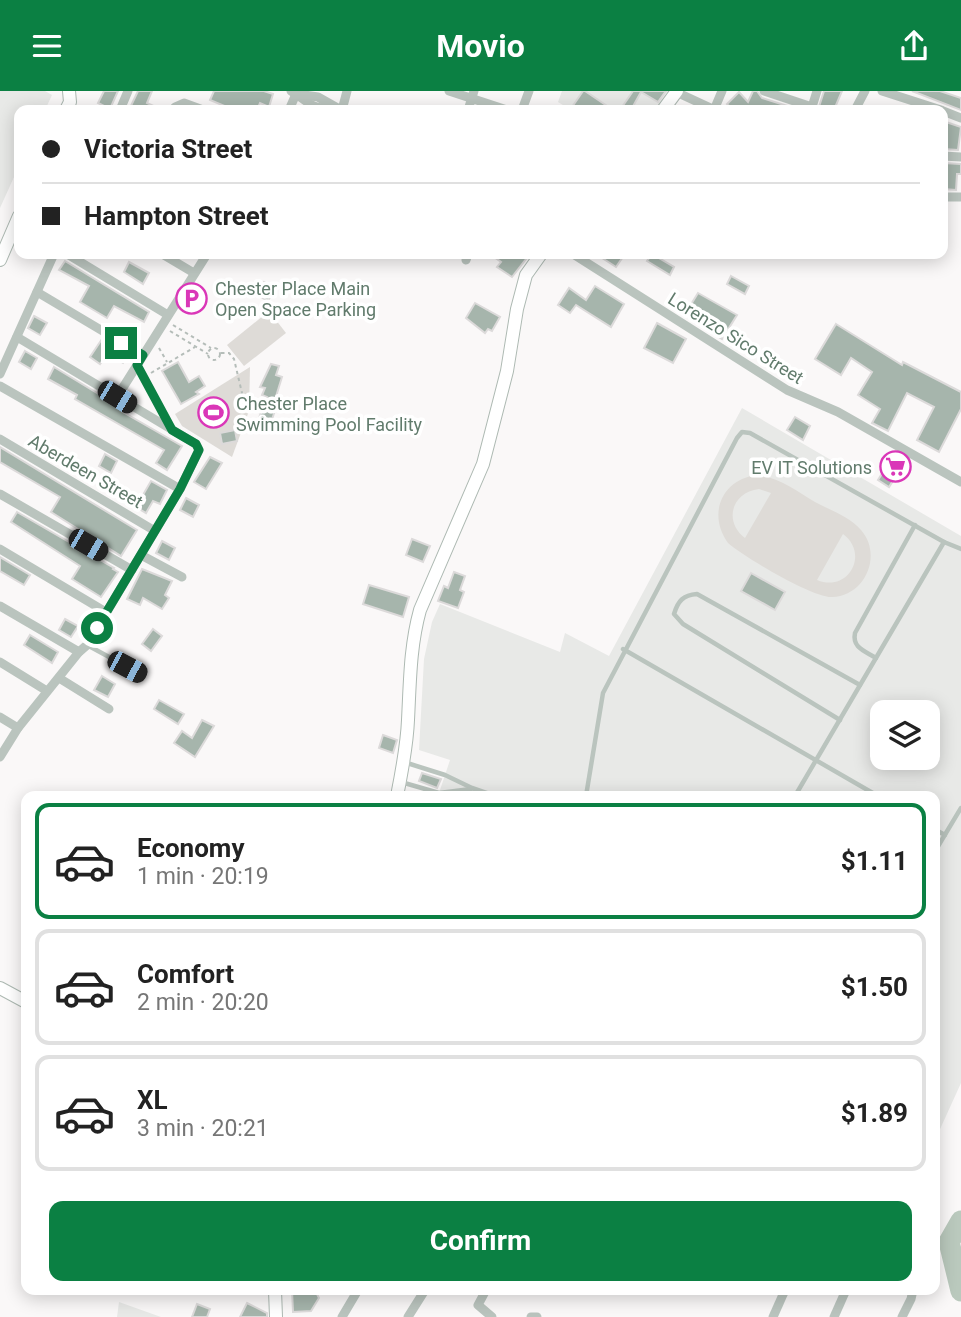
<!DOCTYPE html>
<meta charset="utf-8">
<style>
:root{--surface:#fff;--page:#f2f2f2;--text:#222;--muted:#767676;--line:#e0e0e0;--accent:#0b8043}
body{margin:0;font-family:Roboto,sans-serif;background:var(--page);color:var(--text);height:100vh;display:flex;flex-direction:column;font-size:26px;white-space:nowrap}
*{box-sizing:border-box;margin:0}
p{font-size:23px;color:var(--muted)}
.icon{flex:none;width:38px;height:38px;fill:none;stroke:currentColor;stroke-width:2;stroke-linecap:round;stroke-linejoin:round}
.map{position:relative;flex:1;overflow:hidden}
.sheet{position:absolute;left:21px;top:700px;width:919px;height:504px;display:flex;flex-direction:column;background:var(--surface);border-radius:14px;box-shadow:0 4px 18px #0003}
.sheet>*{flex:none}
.hud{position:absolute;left:14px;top:14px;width:934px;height:154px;border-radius:14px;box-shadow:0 4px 18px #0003;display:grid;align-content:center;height:154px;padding:0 28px;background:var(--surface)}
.tools{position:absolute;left:870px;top:609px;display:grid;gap:14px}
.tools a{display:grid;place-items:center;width:70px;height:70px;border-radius:14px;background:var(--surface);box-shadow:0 4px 18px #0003;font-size:35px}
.end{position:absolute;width:32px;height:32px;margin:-16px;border:9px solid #0b8043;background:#fff;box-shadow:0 0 0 4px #fff}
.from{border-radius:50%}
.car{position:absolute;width:21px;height:42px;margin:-21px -10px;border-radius:9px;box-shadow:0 0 5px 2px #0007;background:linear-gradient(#222 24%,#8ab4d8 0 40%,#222 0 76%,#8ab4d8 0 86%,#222 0)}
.hud b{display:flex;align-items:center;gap:24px;height:66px;font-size:26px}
.hud b+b{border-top:2px solid var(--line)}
.hud i{width:18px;height:18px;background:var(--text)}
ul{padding:12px 0 0;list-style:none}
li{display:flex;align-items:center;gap:21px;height:116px;margin:0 14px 10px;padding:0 14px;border:4px solid var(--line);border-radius:14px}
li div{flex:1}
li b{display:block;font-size:26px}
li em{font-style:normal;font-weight:700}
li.current{border-color:var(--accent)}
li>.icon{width:63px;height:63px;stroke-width:1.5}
.action{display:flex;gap:14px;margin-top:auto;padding:14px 28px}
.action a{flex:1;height:80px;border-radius:14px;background:var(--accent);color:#fff;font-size:28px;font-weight:700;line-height:80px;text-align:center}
header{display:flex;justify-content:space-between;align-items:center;height:91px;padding:0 28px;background:var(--accent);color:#fff;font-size:32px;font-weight:700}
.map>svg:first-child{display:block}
.built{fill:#e8e9e7;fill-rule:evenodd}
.green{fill:#dedbd7;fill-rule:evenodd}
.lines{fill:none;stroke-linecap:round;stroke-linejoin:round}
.stream{stroke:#bac9bd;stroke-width:3.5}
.river{stroke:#bac9bd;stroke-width:21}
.building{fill:#a6b5ac;stroke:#dcdada;stroke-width:2}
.secondary-casing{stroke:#adb9b2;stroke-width:14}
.path{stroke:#b5bdb9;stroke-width:2;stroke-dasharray:3.5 3.5;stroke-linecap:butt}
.lane{stroke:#bac4be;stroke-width:4.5}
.street{stroke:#bac4be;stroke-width:9}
.secondary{stroke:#fff;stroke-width:12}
.route{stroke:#0b8043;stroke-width:9}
.labels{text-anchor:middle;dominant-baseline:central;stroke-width:7;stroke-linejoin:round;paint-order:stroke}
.poi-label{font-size:18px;fill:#617b6c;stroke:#fff;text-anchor:start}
.street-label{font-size:18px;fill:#617b6c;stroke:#fff}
</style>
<header><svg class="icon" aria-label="menu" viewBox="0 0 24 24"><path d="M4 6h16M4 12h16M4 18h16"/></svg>Movio<svg class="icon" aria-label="share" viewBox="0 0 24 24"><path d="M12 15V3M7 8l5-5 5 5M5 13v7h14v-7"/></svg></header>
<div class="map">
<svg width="961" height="1226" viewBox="0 0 961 1226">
<rect width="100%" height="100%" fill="#faf8f8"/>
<g class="built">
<polygon points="0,0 45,0 52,4 45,19 19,19 19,75 0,117"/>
<polygon points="562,0 668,0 655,19 571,19 558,11"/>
<path d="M 742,317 L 961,445 L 961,992 L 936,1047 L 934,705 L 438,705 L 450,669 L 419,659 L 424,568 L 432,531 L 440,513 L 560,561 L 565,542 L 609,565 ZM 882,621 L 928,621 L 928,667 L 882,667 Z"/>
<polygon points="119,1211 161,1226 117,1226"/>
</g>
<g class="green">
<polygon points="269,220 286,242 244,275 227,254"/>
<polygon points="250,276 249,320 232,366 182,335 175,323"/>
<path d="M 757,384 C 779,386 797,400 815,411 C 830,419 850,426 861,439 C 883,464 865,505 832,506 C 813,507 744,466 728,452 C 707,423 722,388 757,384 ZM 759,398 L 771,402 L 745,447 C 723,430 732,401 759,398 ZM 843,443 C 870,463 848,502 817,489 Z"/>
</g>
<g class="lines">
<g class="stream">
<polyline points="25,708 26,709"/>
<polyline points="26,1014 26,1064"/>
</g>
<polyline class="river" points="961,1130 949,1151 961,1200"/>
</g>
<g class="building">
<polygon points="104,0 118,0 110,18 98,12"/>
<polygon points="138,0 152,0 147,12 162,19 129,19"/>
<polygon points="214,0 264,0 273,3 269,16 260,12 257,19 234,19 210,9"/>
<polygon points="583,0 585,0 613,19 570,19"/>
<polygon points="633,0 666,0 658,11 641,1 631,19 620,19"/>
<polygon points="753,0 757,0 762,7 800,19 733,19 727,13 739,1 748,11"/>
<polygon points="824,0 842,0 834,19 818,19"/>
<polygon points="912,0 940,0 961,7 961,19"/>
<polygon points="943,30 961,36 958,59 943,58"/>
<polygon points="943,72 961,73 961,83 957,83 956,99 943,98"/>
<polygon points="490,163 530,163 512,186 497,176 501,171"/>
<polygon points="596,163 625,163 616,176"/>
<polygon points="652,163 674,176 670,184 647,170"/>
<polygon points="65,170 149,221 144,231 114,215 107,227 80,211 89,195 59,179"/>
<polygon points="129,171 149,182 143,193 124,181"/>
<polygon points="731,185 749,195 745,203 727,193"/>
<polygon points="264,191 275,197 268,210 257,204"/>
<polygon points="595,195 624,213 611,236 576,214 570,222 558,214 569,197 586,209"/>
<polygon points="698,202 737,224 722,248 707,238 712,230 690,215"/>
<polygon points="475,212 500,226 492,240 488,238 485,242 466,227"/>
<polygon points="34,225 47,232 40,244 28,237"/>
<polygon points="657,232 686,248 673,272 644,257"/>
<polygon points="836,233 902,274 903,271 961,301 961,318 939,361 917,349 934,316 907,302 888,340 872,332 880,318 858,304 872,281 851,267 841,284 815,268"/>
<polygon points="102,248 129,264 123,272 108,262 100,273 90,266"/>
<polygon points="25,260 37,267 31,278 19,271"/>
<polygon points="178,271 189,291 199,285 205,295 196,301 199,303 181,313 162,280"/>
<polygon points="271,273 279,275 276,284 282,286 274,312 277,314 271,331 259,327 267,306 262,304 265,297 260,296"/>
<polygon points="54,276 125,319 123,321 182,355 167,379 156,372 164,359 75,308 77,304 48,288"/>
<polygon points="795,326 810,335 803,349 787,339"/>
<polygon points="235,339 237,350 222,353 220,342"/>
<polygon points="0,356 137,439 121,465 51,421 60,406 0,371"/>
<polygon points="105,363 117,370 111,382 99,375"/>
<polygon points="210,366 222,372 206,398 194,391"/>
<polygon points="892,367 903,374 889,396 878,389"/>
<polygon points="151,390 167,399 160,413 153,410 146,422 136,416"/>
<polygon points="186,407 199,414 193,426 180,419"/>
<polygon points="17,421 114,477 113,478 118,481 101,506 72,488 80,475 11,431"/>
<polygon points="412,448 430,455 423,471 406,464"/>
<polygon points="162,450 175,457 169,469 156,462"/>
<polygon points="0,466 30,484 24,494 0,480"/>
<polygon points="142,478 172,490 165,504 169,507 162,518 143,507 140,514 127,508"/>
<polygon points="454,481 465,485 460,499 464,501 458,517 438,510 444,495 448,497"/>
<polygon points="751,482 785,501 775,519 741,500"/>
<polygon points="369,494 409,506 403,526 363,513"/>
<polygon points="65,528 78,535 71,546 59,539"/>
<polygon points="153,538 162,545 151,560 142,553"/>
<polygon points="30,544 58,561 52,572 24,554"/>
<polygon points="102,585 115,593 108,606 94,599"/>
<polygon points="159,609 184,623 178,633 154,618"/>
<polygon points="202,629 214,635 195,666 174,652 182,640 192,647"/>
<polygon points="383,644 397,649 393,662 379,657"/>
<polygon points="422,682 441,688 437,697 419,690"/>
<polygon points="292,1199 315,1199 319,1207 311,1220 293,1221"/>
<polygon points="247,1212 267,1222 267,1226 240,1226"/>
<polygon points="197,1213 210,1218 207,1226 192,1226"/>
</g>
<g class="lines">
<defs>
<g id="secondary">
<polyline points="66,19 70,11 69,0"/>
<polyline points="663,19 677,0"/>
<polyline points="0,169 19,125"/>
<path d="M 397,705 C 402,680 407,654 408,629 C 410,591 410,555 420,519 L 483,373 L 507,280 L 517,218 L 526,184 L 541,163"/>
<polyline points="0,897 26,911"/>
<polyline points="275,1199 276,1226"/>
</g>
</defs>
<use href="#secondary" class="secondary-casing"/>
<g class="path">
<polyline points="173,234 211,257"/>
<polyline points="170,240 208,263"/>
<circle cx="214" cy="263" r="6"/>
<polyline points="159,257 167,271"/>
<polyline points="221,262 229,262 234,268 242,302 240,308"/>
<polyline points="151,282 195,256"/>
</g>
<g class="lane">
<polyline points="137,275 169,335"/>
<polyline points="87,554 144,585"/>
<polyline points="623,558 878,705"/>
<path d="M 876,567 C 865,560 852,557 855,542 L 915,434"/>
<path d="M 840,629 L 683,533 L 674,523 C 678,510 683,504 697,503 L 860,594"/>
<polyline points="404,671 445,684 472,697 495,705"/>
<polyline points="401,691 439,702 471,698"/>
<polyline points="586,705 603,602 737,347 742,341 750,342 944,451 961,458"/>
<polyline points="795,705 944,451"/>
<polyline points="934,738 945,744"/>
<polyline points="934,762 961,717"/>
</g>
<g class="street">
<path d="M 291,0 C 309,10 311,20 335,17"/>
<polyline points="449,0 507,19"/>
<polyline points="764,0 812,16 817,0"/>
<polyline points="882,0 941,19"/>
<polyline points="676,1 715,19"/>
<polyline points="298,3 318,6 341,19"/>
<polyline points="120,19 128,0"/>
<polyline points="173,19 175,16 184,12 203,19"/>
<polyline points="289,19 296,3"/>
<polyline points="342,19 347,0"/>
<polyline points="468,19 474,0"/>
<polyline points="522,19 529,0"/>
<polyline points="714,19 722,0"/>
<polyline points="855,19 865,0"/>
<polyline points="943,20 961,27"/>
<polyline points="943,65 961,66"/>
<polyline points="943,106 961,106"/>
<polyline points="67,163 168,224"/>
<polyline points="162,163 194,182"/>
<polyline points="573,163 787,299 838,321 961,391"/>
<polyline points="466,169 468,163"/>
<polyline points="37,201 143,264"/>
<polyline points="0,283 54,163"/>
<polyline points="0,295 180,398"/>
<polyline points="117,306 207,163"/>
<polyline points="0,348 155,440"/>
<polyline points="0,403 132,479"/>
<polyline points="0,458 106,521"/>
<polyline points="141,464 182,486"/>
<polyline points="0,515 79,561"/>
<polyline points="0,571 47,600"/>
<polyline points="59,587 109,618"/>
<polyline points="0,626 18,637"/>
<polyline points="0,666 18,637 79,561 87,554 180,398 199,359 196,353 17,246"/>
<polyline points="486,1199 478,1214 492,1226"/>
<polyline points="342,1226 358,1199"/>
<polyline points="408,1226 425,1199"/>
<polyline points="531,1226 537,1226"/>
<polyline points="773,1226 785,1199"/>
<polyline points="834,1226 846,1199"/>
<polyline points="902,1226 911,1208 913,1199"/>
</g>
<use href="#secondary" class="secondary"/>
</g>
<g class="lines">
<polyline class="route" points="97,537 180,398 199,359 196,353 172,339 137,274 143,264 121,252"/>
</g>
<defs>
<symbol id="parking-ring" viewBox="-11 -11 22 22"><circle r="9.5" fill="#fff" stroke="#da37b8" stroke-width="1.5"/><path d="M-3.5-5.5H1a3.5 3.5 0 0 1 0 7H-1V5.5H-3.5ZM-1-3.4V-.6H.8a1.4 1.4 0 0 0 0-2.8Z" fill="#da37b8"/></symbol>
<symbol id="stadium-ring" viewBox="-11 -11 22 22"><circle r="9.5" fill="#fff" stroke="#da37b8" stroke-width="1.5"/><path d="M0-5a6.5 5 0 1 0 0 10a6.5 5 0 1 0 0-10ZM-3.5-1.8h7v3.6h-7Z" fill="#da37b8"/></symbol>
<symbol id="supermarket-ring" viewBox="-11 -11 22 22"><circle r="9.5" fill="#fff" stroke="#da37b8" stroke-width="1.5"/><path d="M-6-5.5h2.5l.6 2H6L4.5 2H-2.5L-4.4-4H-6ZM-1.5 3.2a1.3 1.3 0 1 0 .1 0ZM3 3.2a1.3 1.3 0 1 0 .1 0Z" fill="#da37b8"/></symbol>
</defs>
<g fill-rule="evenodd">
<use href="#parking-ring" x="174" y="190" width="35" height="35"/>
<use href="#stadium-ring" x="196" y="304" width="35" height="35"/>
<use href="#supermarket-ring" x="878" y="358" width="35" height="35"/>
</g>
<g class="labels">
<g class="poi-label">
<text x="215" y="197">Chester Place Main<tspan x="215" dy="21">Open Space Parking</tspan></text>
<text x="236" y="312">Chester Place<tspan x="236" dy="21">Swimming Pool Facility</tspan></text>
<text x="872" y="376" text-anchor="end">EV IT Solutions</text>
</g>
<g class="street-label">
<text transform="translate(736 247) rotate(32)">Lorenzo Sico Street</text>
<text transform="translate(86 380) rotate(30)">Aberdeen Street</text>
</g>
</g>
</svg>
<div class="tools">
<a><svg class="icon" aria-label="layers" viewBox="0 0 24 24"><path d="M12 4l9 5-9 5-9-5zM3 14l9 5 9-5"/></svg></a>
</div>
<i class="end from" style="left:97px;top:537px"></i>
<i class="end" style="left:121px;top:252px"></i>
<i class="car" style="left:117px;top:306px;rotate:121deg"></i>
<i class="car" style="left:88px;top:454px;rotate:120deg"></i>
<i class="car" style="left:127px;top:576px;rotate:118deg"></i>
<div class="hud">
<b><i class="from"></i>Victoria Street</b>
<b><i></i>Hampton Street</b>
</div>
<section class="sheet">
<ul>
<li class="current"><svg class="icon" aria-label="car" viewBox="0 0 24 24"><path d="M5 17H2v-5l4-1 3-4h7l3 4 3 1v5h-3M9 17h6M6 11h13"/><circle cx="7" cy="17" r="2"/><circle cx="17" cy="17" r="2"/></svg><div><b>Economy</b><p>1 min · 20:19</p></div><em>$1.11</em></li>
<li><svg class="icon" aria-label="car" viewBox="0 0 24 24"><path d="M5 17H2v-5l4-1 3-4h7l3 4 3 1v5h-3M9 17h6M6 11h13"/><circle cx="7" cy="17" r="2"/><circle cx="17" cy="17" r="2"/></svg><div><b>Comfort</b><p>2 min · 20:20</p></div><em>$1.50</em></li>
<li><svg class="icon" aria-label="car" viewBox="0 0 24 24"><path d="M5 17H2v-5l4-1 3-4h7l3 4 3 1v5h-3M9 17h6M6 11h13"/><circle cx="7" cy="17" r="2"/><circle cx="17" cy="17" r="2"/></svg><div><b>XL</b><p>3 min · 20:21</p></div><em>$1.89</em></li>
</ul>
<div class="action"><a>Confirm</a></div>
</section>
</div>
